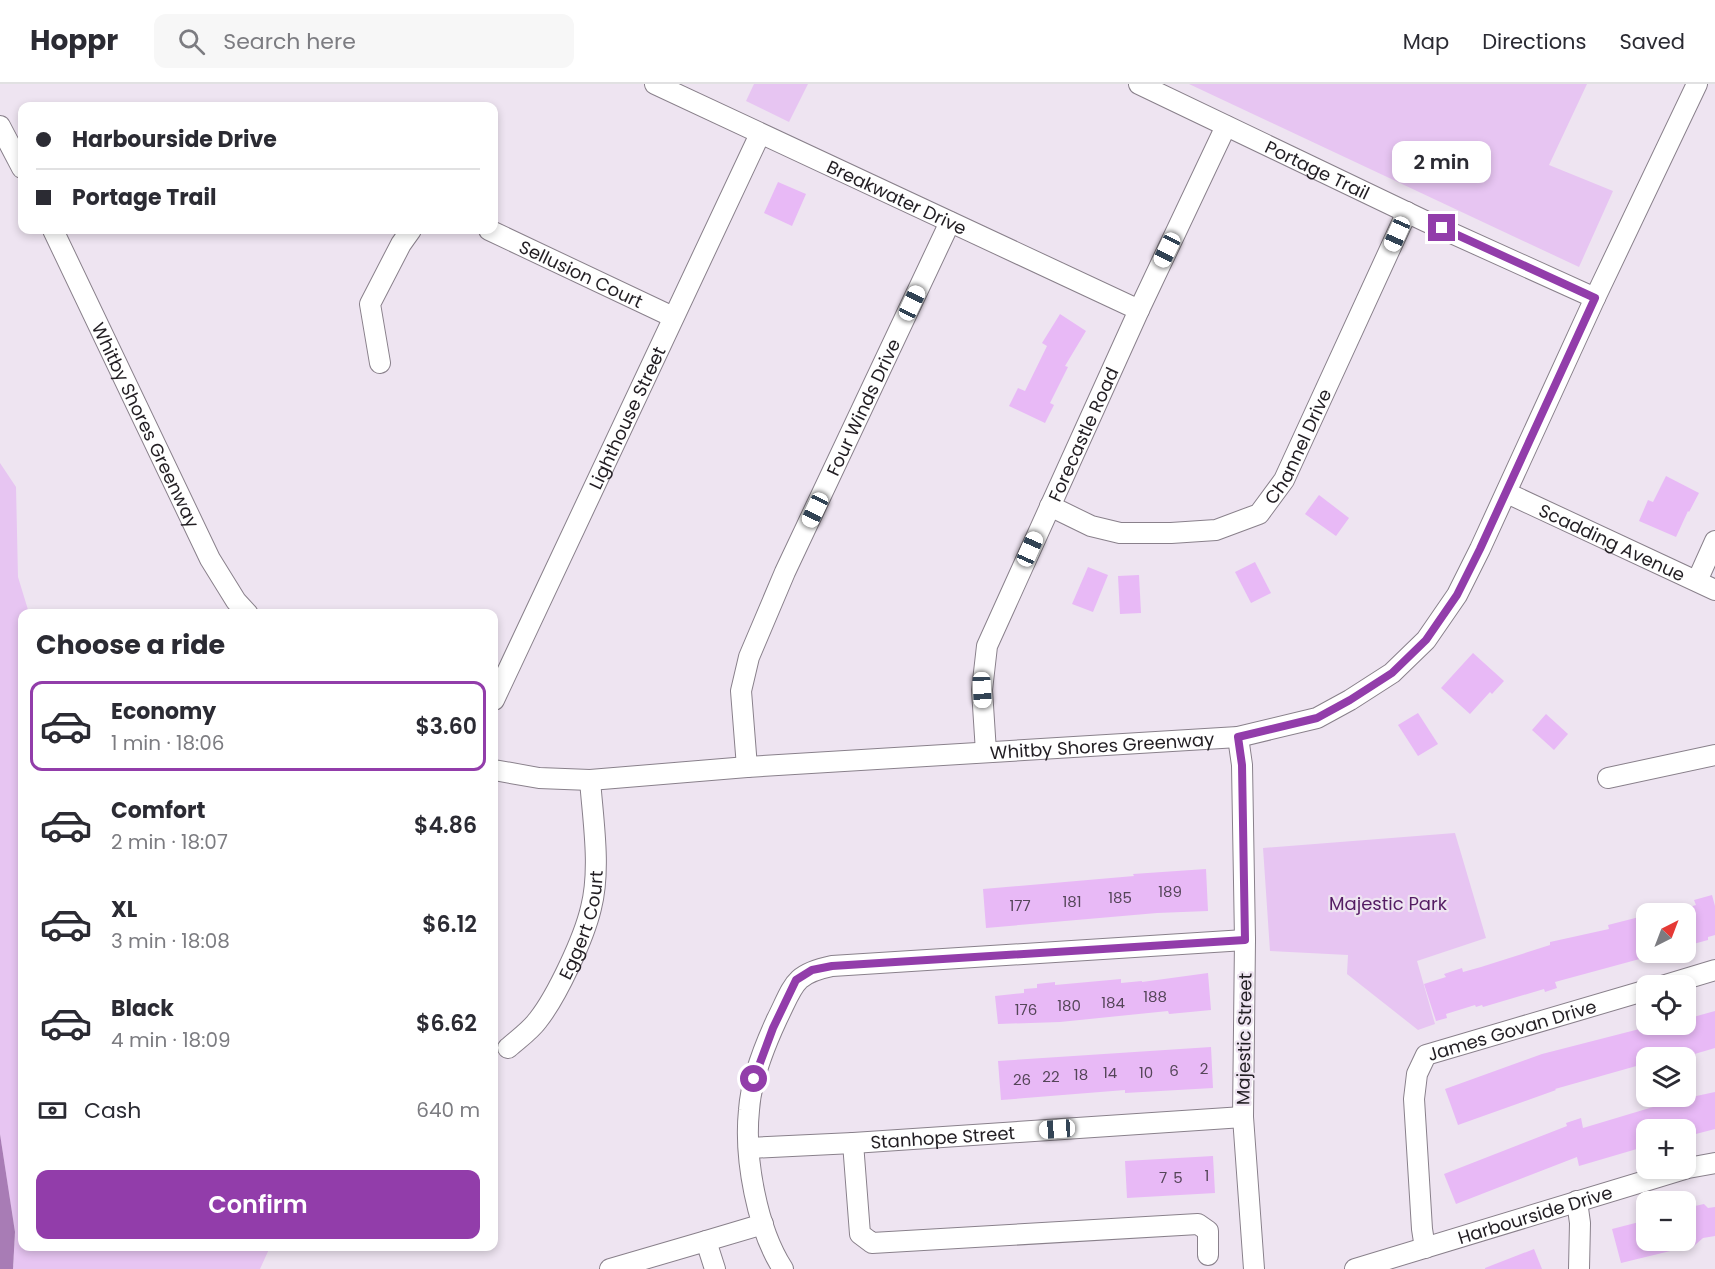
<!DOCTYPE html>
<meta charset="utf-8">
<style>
:root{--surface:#fff;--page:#f7f7f7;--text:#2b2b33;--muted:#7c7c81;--line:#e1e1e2;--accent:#923daa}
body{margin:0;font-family:Poppins,sans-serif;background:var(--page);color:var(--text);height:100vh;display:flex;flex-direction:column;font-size:22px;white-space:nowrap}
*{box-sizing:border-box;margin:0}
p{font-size:20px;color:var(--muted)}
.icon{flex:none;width:33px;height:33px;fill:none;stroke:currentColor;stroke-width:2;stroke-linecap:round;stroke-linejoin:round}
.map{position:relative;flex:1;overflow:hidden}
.drawer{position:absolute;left:18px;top:525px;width:480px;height:642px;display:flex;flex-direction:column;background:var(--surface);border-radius:12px;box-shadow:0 3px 9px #0003}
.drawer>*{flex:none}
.banner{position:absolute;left:18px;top:18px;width:480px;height:132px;border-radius:12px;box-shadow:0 3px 9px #0003;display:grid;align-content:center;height:132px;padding:0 18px;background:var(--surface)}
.needle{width:39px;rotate:42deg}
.fabs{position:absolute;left:1636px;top:819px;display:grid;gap:12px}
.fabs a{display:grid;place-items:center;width:60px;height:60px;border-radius:12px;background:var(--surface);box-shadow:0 3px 9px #0003;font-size:30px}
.end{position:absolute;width:27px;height:27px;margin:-14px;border:8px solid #923daa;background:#fff;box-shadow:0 0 0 3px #fff}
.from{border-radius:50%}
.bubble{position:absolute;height:42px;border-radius:12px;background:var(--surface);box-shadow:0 3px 9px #0003;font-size:20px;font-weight:600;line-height:42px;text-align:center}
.car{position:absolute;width:18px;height:36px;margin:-18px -9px;border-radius:8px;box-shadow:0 0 4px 2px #0007;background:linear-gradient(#fff 24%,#345 0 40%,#fff 0 76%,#345 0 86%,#fff 0)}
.banner b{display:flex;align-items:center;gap:21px;height:57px;font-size:22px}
.banner b+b{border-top:2px solid var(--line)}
.banner i{width:15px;height:15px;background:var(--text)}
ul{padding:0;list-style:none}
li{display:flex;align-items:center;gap:18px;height:90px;margin:0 12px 9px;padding:0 6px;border:3px solid transparent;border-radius:12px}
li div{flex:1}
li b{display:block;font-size:22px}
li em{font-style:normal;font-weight:600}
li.current{border-color:var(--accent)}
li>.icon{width:54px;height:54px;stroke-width:1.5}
h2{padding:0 18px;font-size:27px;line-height:72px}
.pay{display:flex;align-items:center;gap:15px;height:66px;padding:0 18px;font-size:22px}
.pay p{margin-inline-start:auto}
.action{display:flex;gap:12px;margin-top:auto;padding:12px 18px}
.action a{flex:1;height:69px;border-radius:12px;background:var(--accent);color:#fff;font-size:24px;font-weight:600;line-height:69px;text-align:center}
header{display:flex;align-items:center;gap:36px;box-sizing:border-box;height:84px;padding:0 30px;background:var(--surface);border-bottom:2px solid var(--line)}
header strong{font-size:28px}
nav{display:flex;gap:33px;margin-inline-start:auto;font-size:21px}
.search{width:420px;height:54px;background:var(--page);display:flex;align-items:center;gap:15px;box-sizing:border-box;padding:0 21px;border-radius:12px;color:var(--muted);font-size:22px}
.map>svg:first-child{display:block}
.green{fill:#e7c5f2}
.water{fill:#a87cb5}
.building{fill:#e8b9f6}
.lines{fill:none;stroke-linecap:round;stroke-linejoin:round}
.minor-casing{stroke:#89808b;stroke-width:22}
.minor{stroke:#fff;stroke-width:20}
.route{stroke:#923daa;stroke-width:8}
.labels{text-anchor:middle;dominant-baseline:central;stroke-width:4.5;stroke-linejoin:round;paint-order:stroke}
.number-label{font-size:15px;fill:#544558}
.street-label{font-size:18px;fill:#221e23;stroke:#eee4f1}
.park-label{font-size:18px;fill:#541c63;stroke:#eee4f1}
</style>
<header>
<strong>Hoppr</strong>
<div class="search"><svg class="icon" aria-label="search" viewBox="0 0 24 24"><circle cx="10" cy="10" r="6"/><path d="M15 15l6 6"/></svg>Search here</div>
<nav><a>Map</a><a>Directions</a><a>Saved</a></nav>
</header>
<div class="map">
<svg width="1715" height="1185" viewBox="0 0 1715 1185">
<rect width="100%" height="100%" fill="#eee4f1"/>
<g class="green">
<polygon points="754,0 808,0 789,38 746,17"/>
<polygon points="1189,0 1587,0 1549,81 1613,107 1579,183"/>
<polygon points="0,379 16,403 18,493 29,529 22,530 22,1162 270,1163 260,1185 13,1185 15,1148 0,1050"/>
<polygon points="1455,749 1486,854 1417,877 1435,940 1418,946 1347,890 1348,871 1270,867 1263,764"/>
</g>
<polygon class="water" points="0,1050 15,1148 13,1185 0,1185"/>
<g class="building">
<polygon points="778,98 806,110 792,142 764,129"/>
<polygon points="1060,230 1086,247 1065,282 1068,283 1050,319 1054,321 1045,339 1009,322 1018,304 1025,307 1047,262 1042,259"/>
<polygon points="1666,392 1699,409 1689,428 1688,427 1676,453 1639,437 1648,416 1653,418"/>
<polygon points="1319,411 1349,434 1336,452 1305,430"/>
<polygon points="1255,478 1271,509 1251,519 1235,488"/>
<polygon points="1088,483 1108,491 1093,528 1072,520"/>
<polygon points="1139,491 1141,529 1120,530 1118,492"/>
<polygon points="1473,569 1504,597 1492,610 1490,608 1470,630 1441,604"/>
<polygon points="1418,629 1438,660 1418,672 1398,641"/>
<polygon points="1546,630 1568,650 1554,666 1532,646"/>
<polygon points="1206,785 1208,827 1157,829 986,844 983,805 1134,792 1133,790"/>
<polygon points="1712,811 1715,822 1715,851 1708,853 1708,856 1686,862 1686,824 1696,821 1694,816"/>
<polygon points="1647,831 1647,873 1555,898 1557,904 1545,908 1544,905 1483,923 1482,921 1476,923 1475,921 1446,930 1447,934 1436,937 1424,900 1446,893 1444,890 1462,884 1463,888 1481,883 1550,861 1550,858 1609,845 1608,841"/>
<polygon points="1208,889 1211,926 1169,930 1168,927 1060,938 998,940 995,912 1024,909 1024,905 1037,904 1037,900 1055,898 1055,901 1121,895 1121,899 1142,897 1142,898"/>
<polygon points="1715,927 1715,964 1681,974 1647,974 1647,979 1555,1005 1556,1006 1458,1041 1445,1005 1542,970 1659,940 1686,940 1686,935"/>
<polygon points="1211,963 1213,1004 1125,1009 1125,1006 1001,1016 998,977"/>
<polygon points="1715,1008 1715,1045 1692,1051 1691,1046 1647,1046 1647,1062 1579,1082 1577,1073 1456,1120 1444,1090 1567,1042 1566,1039 1581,1034 1583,1044 1673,1017"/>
<polygon points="1213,1072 1215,1109 1127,1114 1125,1077"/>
<polygon points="1704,1120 1708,1124 1715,1123 1715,1152 1703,1154 1695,1161 1621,1179 1612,1145 1647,1136 1647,1156 1686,1156 1686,1124"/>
<polygon points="1534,1165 1542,1185 1485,1185 1485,1184"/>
</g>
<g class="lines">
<defs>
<g id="minor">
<path id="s1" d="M 655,0 L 1139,226"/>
<path id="s2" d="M 1139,0 L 1425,137 L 1595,214"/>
<polyline points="0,42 22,84"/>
<path id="s3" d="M 53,146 L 210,475 L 236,517 L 248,530"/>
<path id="s4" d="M 489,146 L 673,233"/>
<polyline points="380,279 370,220 401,160 411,146"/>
<path id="s5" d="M 1507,409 L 1715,506"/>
<path id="s6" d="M 1050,422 L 1091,442 L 1120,449 L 1171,449 L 1216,446 L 1259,430 L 1284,396 L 1407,128"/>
<polyline points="1697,497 1715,457"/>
<path id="s7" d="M 494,616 L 760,50"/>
<polyline points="1238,653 1242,681 1245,856 1243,1033 1254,1185"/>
<path id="s8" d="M 986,668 L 982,606 L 987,562 L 1139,226 L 1226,42"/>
<path id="s9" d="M 747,683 L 741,607 L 749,573 L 785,488 L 950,138"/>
<path id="s10" d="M 494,686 L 539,694 L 590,696 L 747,683 L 1238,653 L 1317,634 L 1350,616 L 1392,589 L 1426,556 L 1457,511 L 1480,465 L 1595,214 L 1697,0"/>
<polyline points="1608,694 1715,671"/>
<polyline points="1662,902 1715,886"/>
<path id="s11" d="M 508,964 C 518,955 530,947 538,936 C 557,912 584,854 591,824 C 601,785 593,736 590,696"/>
<polyline points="853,1059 860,1150 872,1159 1198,1140 1208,1147 1208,1171"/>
<path id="s12" d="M 749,1064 L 853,1059 L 1243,1033"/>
<polyline points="1577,1117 1580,1139 1579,1185"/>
<polyline points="706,1157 763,1140"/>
<path id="s13" d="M 1425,1164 L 1422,1145 L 1414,1015 L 1417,990 L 1426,971 L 1647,906"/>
<polyline points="610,1185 706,1157 715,1185"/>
<path d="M 783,1185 C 757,1145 744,1074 749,1026 C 751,995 764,963 777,935 C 794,901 793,890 832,882 L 1245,856"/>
<path id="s14" d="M 1355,1185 L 1688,1084 L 1715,1079"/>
</g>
</defs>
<use href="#minor" class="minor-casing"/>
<use href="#minor" class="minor"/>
</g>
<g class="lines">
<polyline class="route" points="754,995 773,944 796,896 812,886 832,882 1245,856 1242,681 1238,653 1317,634 1350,616 1392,589 1426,556 1457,511 1480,465 1595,214 1442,144"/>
</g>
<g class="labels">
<g class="number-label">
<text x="1170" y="807">189</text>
<text x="1120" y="813">185</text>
<text x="1072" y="817">181</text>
<text x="1020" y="821">177</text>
<text x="1155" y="912">188</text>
<text x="1113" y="918">184</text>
<text x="1069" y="921">180</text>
<text x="1026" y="925">176</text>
<text x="1204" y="984">2</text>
<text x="1174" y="986">6</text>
<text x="1110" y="988">14</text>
<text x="1146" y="988">10</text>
<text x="1081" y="990">18</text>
<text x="1051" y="992">22</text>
<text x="1022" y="995">26</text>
<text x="1207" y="1091">1</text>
<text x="1163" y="1093">7</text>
<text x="1178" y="1093">5</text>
</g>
<g class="street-label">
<text stroke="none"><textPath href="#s2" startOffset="198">Portage Trail</textPath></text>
<text stroke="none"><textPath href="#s1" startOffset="267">Breakwater Drive</textPath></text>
<text stroke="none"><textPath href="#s4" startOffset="102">Sellusion Court</textPath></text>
<text stroke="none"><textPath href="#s9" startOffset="386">Four Winds Drive</textPath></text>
<text stroke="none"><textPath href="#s7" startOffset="312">Lighthouse Street</textPath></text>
<text stroke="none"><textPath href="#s3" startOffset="216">Whitby Shores Greenway</textPath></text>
<text stroke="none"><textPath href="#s8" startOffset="339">Forecastle Road</textPath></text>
<text stroke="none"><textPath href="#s6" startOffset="296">Channel Drive</textPath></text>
<text stroke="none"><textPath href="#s5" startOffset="116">Scadding Avenue</textPath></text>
<text stroke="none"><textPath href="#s10" startOffset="610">Whitby Shores Greenway</textPath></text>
<text stroke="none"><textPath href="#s11" startOffset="147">Eggert Court</textPath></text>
<text stroke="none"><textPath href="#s13" startOffset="285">James Govan Drive</textPath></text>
<text transform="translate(1244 955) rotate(-89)">Majestic Street</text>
<text stroke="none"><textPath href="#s12" startOffset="194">Stanhope Street</textPath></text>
<text stroke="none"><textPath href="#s14" startOffset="188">Harbourside Drive</textPath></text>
</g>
<g class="park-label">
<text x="1388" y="819">Majestic Park</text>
</g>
</g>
</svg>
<div class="fabs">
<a><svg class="needle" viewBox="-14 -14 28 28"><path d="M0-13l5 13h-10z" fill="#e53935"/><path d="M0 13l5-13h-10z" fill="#7c7c81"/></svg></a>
<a><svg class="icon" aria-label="locate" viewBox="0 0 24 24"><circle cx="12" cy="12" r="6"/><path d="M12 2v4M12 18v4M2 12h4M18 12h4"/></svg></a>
<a><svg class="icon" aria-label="layers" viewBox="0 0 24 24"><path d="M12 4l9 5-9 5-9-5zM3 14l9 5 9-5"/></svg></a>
<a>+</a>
<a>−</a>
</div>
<i class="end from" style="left:754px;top:995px"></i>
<i class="end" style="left:1442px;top:144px"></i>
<div class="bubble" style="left:1392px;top:57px;width:99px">2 min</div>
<i class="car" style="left:1397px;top:150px;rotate:204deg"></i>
<i class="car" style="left:1167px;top:166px;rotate:206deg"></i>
<i class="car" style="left:912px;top:219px;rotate:25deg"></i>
<i class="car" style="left:815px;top:426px;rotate:205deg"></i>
<i class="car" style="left:1030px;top:465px;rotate:24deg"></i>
<i class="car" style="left:982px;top:606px;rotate:177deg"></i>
<i class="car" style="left:1057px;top:1045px;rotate:266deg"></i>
<div class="banner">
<b><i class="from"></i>Harbourside Drive</b>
<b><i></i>Portage Trail</b>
</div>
<section class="drawer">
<h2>Choose a ride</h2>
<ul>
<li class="current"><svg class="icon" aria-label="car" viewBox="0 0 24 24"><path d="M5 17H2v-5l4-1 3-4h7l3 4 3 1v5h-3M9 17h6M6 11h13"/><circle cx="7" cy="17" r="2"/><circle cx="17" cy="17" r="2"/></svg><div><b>Economy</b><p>1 min · 18:06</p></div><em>$3.60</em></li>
<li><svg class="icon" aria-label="car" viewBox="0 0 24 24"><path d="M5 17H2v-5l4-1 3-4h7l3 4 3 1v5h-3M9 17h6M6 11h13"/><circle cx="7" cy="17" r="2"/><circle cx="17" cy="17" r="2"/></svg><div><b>Comfort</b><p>2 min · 18:07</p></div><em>$4.86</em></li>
<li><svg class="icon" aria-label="car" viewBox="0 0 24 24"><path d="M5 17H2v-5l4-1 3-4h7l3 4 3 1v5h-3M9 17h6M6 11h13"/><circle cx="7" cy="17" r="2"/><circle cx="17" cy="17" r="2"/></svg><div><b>XL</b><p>3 min · 18:08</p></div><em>$6.12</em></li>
<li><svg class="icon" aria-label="car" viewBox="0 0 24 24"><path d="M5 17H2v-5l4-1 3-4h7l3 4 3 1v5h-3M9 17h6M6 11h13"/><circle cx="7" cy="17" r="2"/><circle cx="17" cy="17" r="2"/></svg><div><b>Black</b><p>4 min · 18:09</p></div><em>$6.62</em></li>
</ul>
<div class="pay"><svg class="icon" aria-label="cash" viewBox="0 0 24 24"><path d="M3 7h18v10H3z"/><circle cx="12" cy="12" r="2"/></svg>Cash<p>640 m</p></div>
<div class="action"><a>Confirm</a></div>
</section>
</div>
